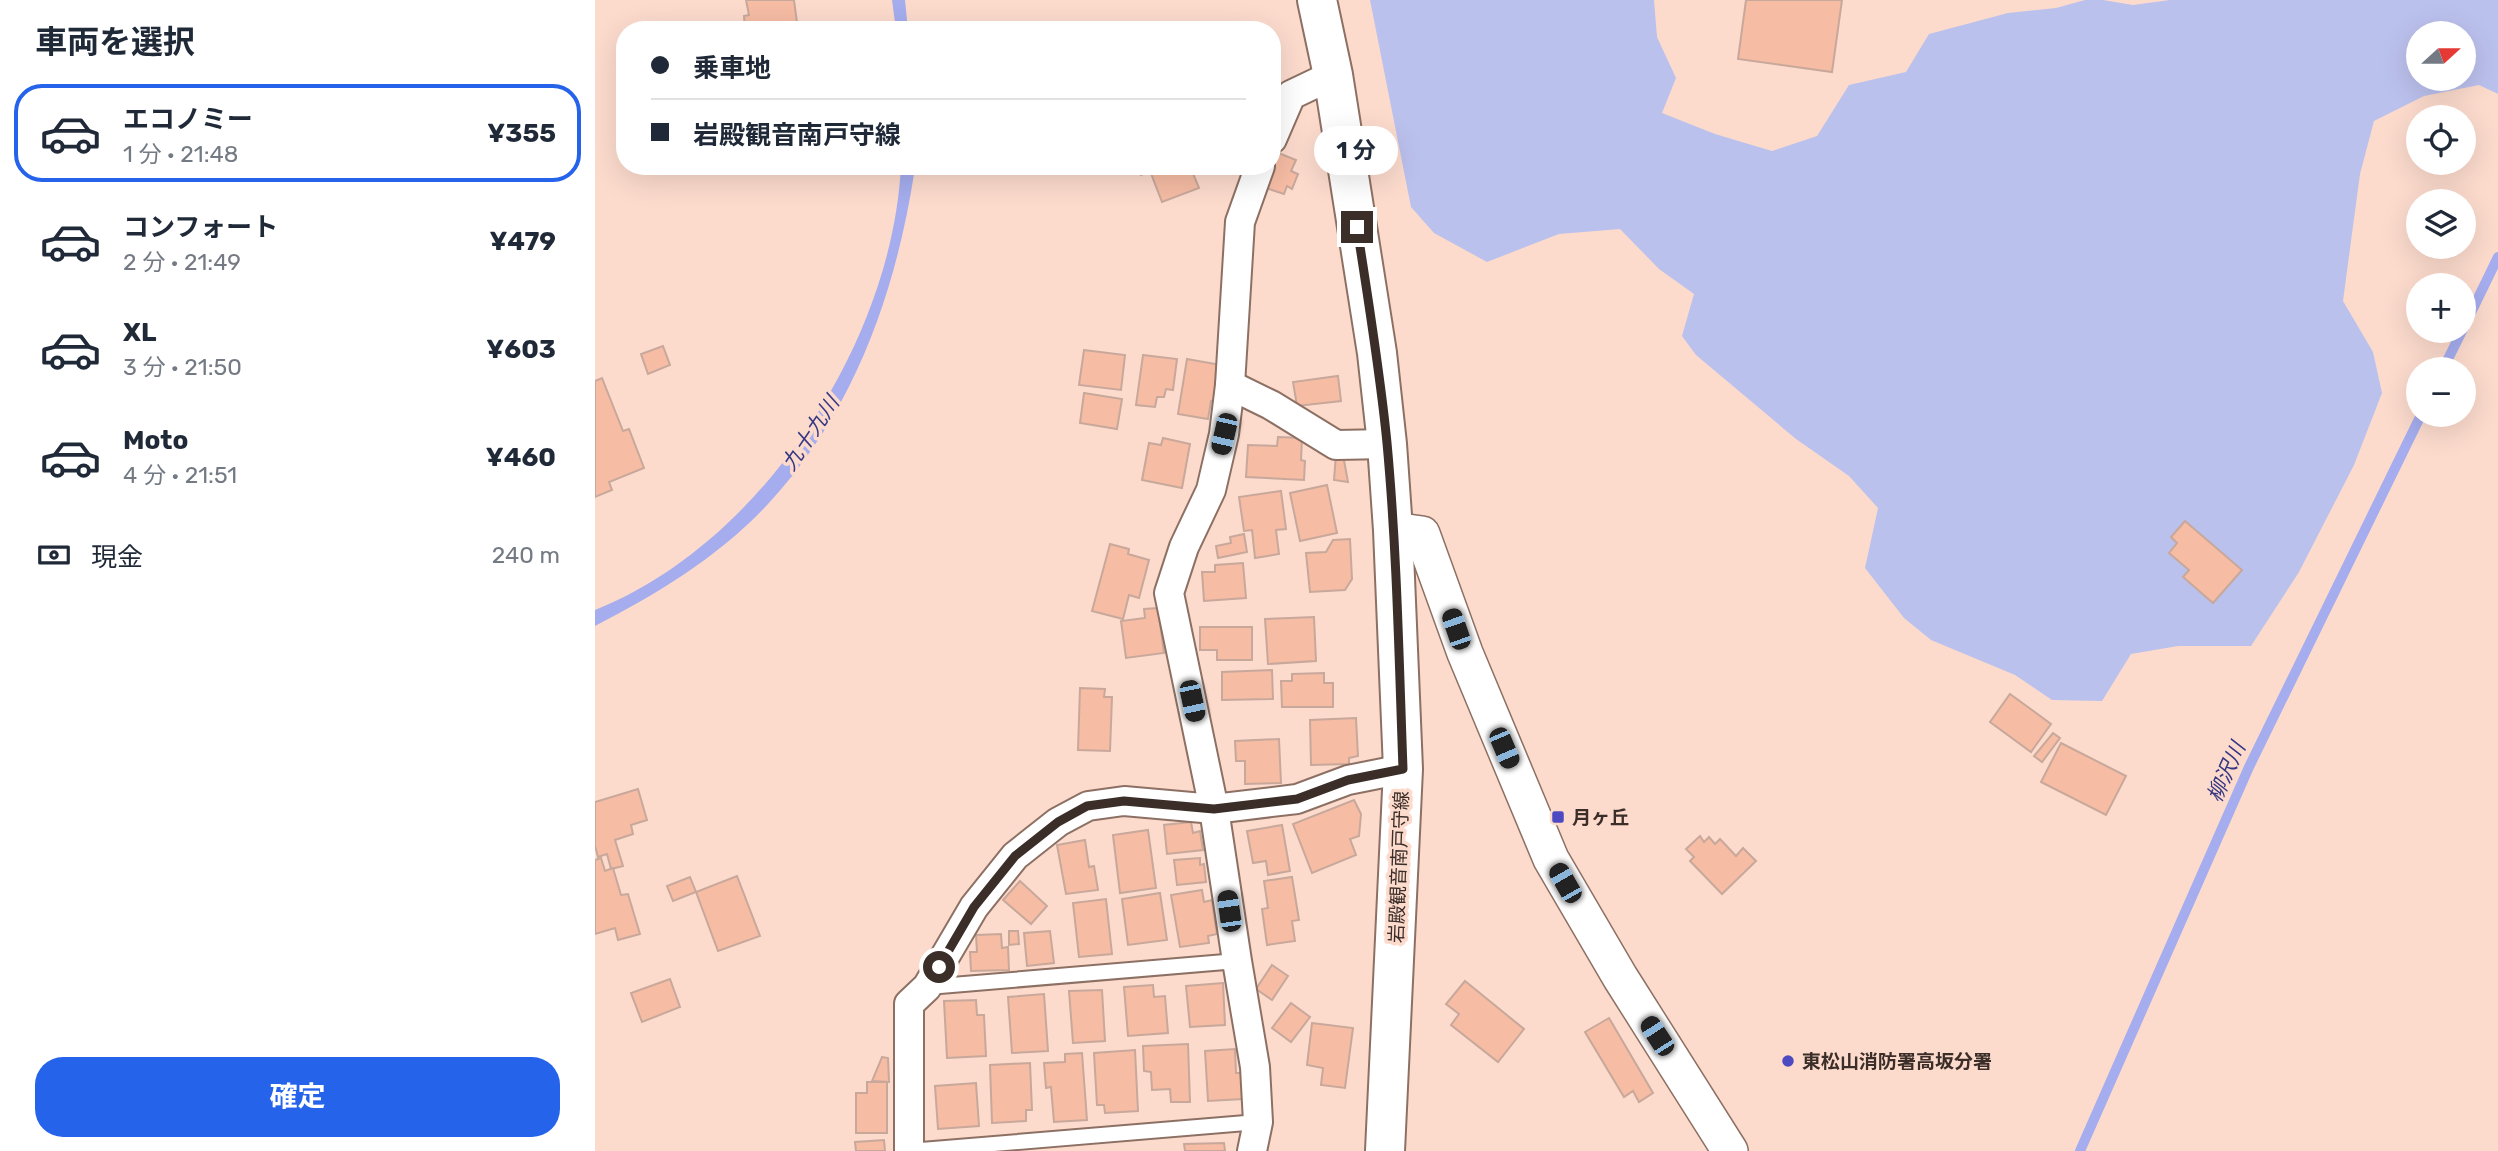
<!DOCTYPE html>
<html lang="ja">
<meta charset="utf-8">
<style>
:root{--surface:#fff;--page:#f6f6f7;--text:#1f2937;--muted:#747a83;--line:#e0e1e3;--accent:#2563eb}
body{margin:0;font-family:Rubik,"Noto Sans JP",sans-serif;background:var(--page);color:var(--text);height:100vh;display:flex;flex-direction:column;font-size:26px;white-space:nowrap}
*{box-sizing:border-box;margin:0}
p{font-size:23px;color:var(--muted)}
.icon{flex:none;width:38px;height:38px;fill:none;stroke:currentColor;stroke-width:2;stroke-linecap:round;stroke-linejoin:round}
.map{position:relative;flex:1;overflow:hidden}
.drawer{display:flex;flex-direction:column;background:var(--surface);width:595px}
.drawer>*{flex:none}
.top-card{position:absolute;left:21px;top:21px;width:665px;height:154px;border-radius:28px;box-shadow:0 7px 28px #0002;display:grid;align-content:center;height:154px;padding:0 35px;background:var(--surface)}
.needle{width:46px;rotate:69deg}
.fabs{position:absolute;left:1811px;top:21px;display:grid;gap:14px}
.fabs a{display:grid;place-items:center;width:70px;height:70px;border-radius:50%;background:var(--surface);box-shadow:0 7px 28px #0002;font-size:35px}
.end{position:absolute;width:32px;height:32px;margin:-16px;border:9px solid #3b2e29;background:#fff;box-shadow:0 0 0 4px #fff}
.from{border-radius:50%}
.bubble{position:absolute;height:49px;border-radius:24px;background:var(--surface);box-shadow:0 7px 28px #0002;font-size:23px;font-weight:700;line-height:49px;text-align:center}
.car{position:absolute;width:21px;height:42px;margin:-21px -10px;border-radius:9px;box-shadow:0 0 5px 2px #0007;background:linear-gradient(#222 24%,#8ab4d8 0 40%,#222 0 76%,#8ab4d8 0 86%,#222 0)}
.top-card b{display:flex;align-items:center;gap:24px;height:66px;font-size:26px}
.top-card b+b{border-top:2px solid var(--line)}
.top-card i{width:18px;height:18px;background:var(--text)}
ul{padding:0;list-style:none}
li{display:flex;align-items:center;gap:21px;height:98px;margin:0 14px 10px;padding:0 21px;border:4px solid transparent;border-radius:28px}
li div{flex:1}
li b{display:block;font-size:26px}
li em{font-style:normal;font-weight:700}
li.selected{border-color:var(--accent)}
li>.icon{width:63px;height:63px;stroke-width:1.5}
h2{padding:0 35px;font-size:32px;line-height:84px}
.pay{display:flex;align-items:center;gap:18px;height:77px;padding:0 35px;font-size:26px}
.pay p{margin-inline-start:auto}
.cta{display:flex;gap:14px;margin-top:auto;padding:14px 35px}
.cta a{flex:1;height:80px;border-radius:28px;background:var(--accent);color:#fff;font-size:28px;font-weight:700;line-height:80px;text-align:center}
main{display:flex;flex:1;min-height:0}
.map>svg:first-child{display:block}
.green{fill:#bbc1ed;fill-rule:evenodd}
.water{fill:#a5adee}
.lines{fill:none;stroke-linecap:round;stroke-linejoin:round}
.stream{stroke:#a5adee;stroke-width:10}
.building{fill:#f6bca4;stroke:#c8a89b;stroke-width:2}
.service-casing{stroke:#8d7064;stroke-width:18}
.minor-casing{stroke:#8d7064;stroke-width:32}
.tertiary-casing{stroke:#8d7064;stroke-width:38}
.secondary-casing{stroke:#8d7064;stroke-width:42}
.service{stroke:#fff;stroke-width:14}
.minor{stroke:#fff;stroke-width:28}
.tertiary{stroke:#fff;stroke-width:35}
.secondary{stroke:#fff;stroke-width:38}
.route{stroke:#3b2e29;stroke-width:9}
.poi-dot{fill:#4d49c0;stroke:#fcdbcd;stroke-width:2.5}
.labels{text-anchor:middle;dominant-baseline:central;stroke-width:7;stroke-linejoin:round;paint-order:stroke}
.poi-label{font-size:19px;font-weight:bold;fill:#3b2e29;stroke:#fcdbcd;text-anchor:start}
.street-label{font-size:19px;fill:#3b2e29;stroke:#fcdbcd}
.water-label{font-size:21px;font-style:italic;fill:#373883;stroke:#fcdbcd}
</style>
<main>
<section class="drawer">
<h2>車両を選択</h2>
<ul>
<li class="selected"><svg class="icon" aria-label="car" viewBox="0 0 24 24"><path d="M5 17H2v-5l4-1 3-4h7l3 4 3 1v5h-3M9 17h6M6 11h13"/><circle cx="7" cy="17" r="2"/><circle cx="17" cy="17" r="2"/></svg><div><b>エコノミー</b><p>1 分 · 21:48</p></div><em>¥355</em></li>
<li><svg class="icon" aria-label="car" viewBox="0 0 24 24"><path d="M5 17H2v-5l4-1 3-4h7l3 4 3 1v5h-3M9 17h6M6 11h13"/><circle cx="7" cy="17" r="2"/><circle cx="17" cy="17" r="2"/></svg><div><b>コンフォート</b><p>2 分 · 21:49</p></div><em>¥479</em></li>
<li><svg class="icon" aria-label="car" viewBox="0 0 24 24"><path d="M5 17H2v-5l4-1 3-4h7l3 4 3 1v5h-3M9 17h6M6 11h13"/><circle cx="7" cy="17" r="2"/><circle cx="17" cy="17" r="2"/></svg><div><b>XL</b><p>3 分 · 21:50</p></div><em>¥603</em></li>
<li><svg class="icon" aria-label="car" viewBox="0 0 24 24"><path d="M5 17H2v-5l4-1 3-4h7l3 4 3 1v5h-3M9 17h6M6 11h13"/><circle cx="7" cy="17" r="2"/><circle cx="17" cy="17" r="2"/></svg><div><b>Moto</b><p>4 分 · 21:51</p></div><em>¥460</em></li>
</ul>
<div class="pay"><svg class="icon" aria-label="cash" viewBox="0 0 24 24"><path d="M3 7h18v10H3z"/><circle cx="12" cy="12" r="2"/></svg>現金<p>240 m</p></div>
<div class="cta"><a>確定</a></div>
</section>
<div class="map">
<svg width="1903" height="1151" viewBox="0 0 1903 1151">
<rect width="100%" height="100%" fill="#fcdbcd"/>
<path class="green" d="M 775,0 L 1059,0 L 1062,37 L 1081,78 L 1067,113 L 1120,134 L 1177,151 L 1222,136 L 1254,85 L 1311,72 L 1334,34 L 1413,13 L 1461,8 L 1490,0 L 1508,0 L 1538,5 L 1575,0 L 1903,0 L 1903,94 L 1884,85 L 1829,96 L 1779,121 L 1765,174 L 1748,301 L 1778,352 L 1787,393 L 1759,465 L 1704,572 L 1656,646 L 1583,646 L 1536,654 L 1507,701 L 1457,700 L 1420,675 L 1336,640 L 1309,618 L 1270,568 L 1283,508 L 1254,476 L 1201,439 L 1101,355 L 1087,336 L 1099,294 L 1064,269 L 1025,229 L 964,234 L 892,262 L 839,233 L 816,207 ZM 1824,33 L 1869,33 L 1869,79 L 1824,79 Z"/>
<g class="water">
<polygon points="297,0 310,0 313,30 301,30"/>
<path d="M 306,166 L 319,166 L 319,174 C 300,295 258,413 173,504 C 125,556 62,594 0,626 L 0,610 C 166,544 297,343 306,166 Z"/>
</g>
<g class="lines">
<g class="stream">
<polyline points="1869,327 1903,257"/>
<polyline points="1848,369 1867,331"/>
<polyline points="1485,1151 1654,767 1826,415"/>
</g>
</g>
<g class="building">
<polygon points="151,0 199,0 203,30 150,30 149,16 154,15"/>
<polygon points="1151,0 1247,0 1237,72 1143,59"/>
<polygon points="681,152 701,160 696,171 703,174 697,189 692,186 689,194 668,187"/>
<polygon points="543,166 604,166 605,168 597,171 604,188 567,202 555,171 546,175"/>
<polygon points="68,346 75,365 53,374 46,354"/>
<polygon points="489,350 530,355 526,390 484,385"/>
<polygon points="548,355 582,359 578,390 571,389 569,397 562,397 560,407 541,405"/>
<polygon points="592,359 626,365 620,402 616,401 613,419 583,414"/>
<polygon points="743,376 746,401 702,406 698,382"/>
<polygon points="7,378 28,431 34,429 49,468 14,482 17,490 0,497 0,381"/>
<polygon points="489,393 527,399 522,429 485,423"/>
<polygon points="683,437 707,438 706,460 710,461 709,480 651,477 653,445 682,446"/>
<polygon points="568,438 595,444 587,488 547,480 554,443 566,445"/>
<polygon points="741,454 748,455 753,482 739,480"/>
<polygon points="732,485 742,533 705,541 695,493"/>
<polygon points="686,491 691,529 681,530 684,554 660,558 657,530 649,531 644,497"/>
<polygon points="1590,521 1647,570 1618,603 1588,577 1594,570 1574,553 1582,543 1576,537"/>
<polygon points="649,534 652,552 623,558 621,546 636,543 635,537"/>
<polygon points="755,539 757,579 750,590 715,592 711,553 731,552 738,540"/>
<polygon points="515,544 534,549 533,554 554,560 544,598 534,595 528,619 497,611"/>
<polygon points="648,563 651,598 609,601 607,572 620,572 620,565"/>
<polygon points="563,608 569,653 531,658 526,621 550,618 549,609"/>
<polygon points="719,617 721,661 673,664 670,619"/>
<polygon points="605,627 657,627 657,660 622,660 622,650 605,650"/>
<polygon points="677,670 678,699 627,700 627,672"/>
<polygon points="729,673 729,683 738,683 738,707 687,707 686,681 697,681 697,674"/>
<polygon points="485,688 510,689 509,697 517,697 515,751 483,750"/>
<polygon points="1415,694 1456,724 1436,752 1395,722"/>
<polygon points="761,718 763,756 754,758 754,764 716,765 715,720"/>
<polygon points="1458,733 1465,738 1447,762 1439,756"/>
<polygon points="684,739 686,783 650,784 650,761 641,761 640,741"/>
<polygon points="1466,743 1531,776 1511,815 1446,782"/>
<polygon points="43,789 52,820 36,825 38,834 20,840 28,866 16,869 12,854 3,857 0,846 0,802"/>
<polygon points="759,800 766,814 764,836 755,839 761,855 717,873 698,824"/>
<polygon points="596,822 598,833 605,831 608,850 572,854 569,825"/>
<polygon points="687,825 695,871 673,875 671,861 658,863 652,831"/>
<polygon points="553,830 561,888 525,893 518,835"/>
<polygon points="1105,836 1109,842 1114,837 1120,844 1125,839 1141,856 1148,848 1161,861 1127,894 1095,861 1099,857 1091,849"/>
<polygon points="490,840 494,867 499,866 503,890 471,894 462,845"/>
<polygon points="6,858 10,871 18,868 26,895 33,894 45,934 23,940 20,928 0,934 0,860"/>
<polygon points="605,858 605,865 609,864 611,882 582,885 579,860"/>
<polygon points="142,876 165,936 123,951 101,892"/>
<polygon points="95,877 101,892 78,901 72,886"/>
<polygon points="697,877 704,920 697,921 700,941 672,945 667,909 673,908 669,881"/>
<polygon points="425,881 452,906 436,924 408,900"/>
<polygon points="607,890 609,902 617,900 622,934 613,936 614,943 585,947 576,895"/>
<polygon points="565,893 572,940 533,945 527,899"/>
<polygon points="511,899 517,954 484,957 478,903"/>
<polygon points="414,931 423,931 424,944 414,945"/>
<polygon points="455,931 459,963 432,966 429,933"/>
<polygon points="406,934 407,948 413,947 414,970 376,971 375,952 382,952 381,935"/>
<polygon points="677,965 693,976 677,1000 661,989"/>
<polygon points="75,979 85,1007 47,1022 36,993"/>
<polygon points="870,981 929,1029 903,1062 856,1025 864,1014 851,1004"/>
<polygon points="628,983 630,1025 595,1027 591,986"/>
<polygon points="558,985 559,997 570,996 573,1033 533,1036 529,987"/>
<polygon points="507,990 510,1041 478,1043 474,991"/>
<polygon points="449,994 453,1051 417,1053 413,997"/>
<polygon points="381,1000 382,1015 389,1015 391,1056 352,1058 349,1001"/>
<polygon points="696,1003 715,1017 696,1042 677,1028"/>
<polygon points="1014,1018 1058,1093 1044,1102 1038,1091 1029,1097 990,1032"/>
<polygon points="717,1023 758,1028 750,1088 726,1085 728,1068 712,1065"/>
<polygon points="593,1044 595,1102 576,1102 575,1089 557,1090 556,1072 549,1071 548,1046"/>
<polygon points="640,1049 641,1073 646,1073 648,1099 613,1101 610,1051"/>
<polygon points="540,1050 543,1111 510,1113 509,1105 502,1105 499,1053"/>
<polygon points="487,1053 492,1120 459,1122 456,1087 451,1088 449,1063 470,1062 470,1054"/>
<polygon points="287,1057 293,1058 294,1082 277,1081"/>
<polygon points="435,1063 437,1110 431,1110 431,1121 397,1123 395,1065"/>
<polygon points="272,1082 292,1082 292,1133 261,1133 261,1093 272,1093"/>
<polygon points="381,1083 384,1126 343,1129 340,1086"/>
<polygon points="289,1140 290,1151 261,1151 260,1142"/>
<polygon points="629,1143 630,1151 590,1151 589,1144"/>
</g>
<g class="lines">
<defs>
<g id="service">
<polyline points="333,987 642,961"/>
<polyline points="314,1151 663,1122"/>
</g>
<g id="minor">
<polyline points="677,139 696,95 738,75"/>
<polyline points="635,385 645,222 665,166"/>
<polyline points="314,1151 314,1004 332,987 379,907 420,856 463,822 493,806 529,801 619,809 702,799 753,780 808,769"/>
<polyline points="657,1151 663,1122 660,1067 642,961 619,809 574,593 589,547 616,490 629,434 635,385 676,405 741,445 792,444"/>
</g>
<polyline id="tertiary" points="798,530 827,534 870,653 956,859 1025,977 1135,1151"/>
<polyline id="secondary" points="722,0 738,75 782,353 792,444 798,530 808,769 790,1151"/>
</defs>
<use href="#service" class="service-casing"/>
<use href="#minor" class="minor-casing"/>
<use href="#tertiary" class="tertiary-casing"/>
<use href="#secondary" class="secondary-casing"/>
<use href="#service" class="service"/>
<use href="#minor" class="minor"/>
<use href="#tertiary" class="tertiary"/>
<use href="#secondary" class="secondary"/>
</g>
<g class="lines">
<path class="route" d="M 344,967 L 379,907 L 420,856 L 463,822 L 492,806 L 529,801 L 619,809 L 702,799 L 753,780 L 808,769 C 804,660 802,551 792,443 C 785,371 773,299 762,227"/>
</g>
<g class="poi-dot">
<rect x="956" y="810" width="14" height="14" rx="3.5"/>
<circle cx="1193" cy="1061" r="7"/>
</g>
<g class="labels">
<g class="poi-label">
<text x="977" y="817">月ヶ丘</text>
<text x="1207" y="1061">東松山消防署高坂分署</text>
</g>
<g class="street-label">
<text transform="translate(804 867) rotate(-88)">岩殿観音南戸守線</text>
</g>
<g class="water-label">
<text transform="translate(215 433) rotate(-56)">九十九川</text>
<text transform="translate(1631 772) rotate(-66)">柳沢川</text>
</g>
</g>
</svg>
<div class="fabs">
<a><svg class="needle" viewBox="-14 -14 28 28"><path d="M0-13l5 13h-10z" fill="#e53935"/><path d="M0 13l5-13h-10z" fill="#747a83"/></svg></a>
<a><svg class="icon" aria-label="locate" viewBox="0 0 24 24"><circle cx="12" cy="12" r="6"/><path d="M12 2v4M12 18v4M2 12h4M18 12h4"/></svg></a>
<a><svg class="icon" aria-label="layers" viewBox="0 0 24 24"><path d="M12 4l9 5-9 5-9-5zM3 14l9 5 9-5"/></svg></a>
<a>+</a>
<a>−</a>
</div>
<i class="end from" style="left:344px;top:967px"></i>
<i class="end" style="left:762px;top:227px"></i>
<div class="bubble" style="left:719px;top:126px;width:84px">1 分</div>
<i class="car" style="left:629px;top:434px;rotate:193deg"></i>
<i class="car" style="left:861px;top:629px;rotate:341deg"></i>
<i class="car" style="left:597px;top:701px;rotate:168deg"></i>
<i class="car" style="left:909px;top:748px;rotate:157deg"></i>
<i class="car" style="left:970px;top:883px;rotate:330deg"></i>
<i class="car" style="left:634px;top:911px;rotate:352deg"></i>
<i class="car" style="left:1062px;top:1036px;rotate:327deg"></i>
<div class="top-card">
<b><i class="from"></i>乗車地</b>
<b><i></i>岩殿観音南戸守線</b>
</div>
</div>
</main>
